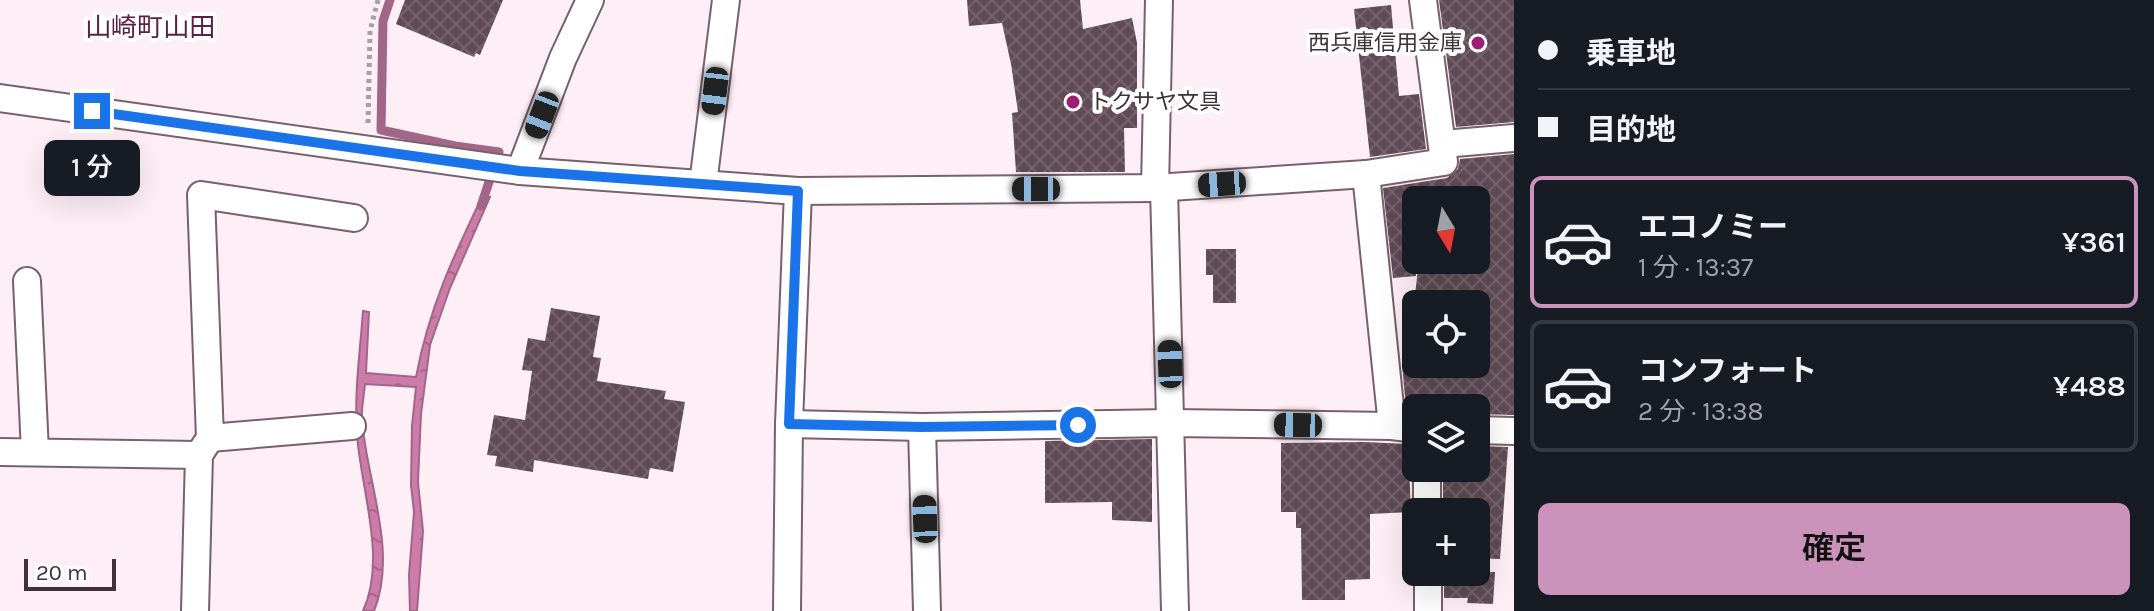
<!DOCTYPE html>
<html lang="ja">
<meta charset="utf-8">
<style>
:root{--surface:#171b24;--page:#242831;--text:#f1f3f6;--muted:#9ea1a6;--line:#363941;--accent:#cb93bb}
body{margin:0;font-family:Karla,"Noto Sans JP",sans-serif;background:var(--page);color:var(--text);height:100vh;display:flex;flex-direction:column;font-size:30px;white-space:nowrap}
*{box-sizing:border-box;margin:0}
p{font-size:26px;color:var(--muted)}
.icon{flex:none;width:44px;height:44px;fill:none;stroke:currentColor;stroke-width:2;stroke-linecap:round;stroke-linejoin:round}
.map{position:relative;flex:1;overflow:hidden}
.side{display:flex;flex-direction:column;background:var(--surface);width:640px}
.side>*{flex:none}
.hud{display:grid;align-content:center;height:176px;padding:0 24px;background:var(--surface)}
.needle{width:52px;rotate:170deg}
.tools{position:absolute;left:1402px;top:186px;display:grid;gap:16px}
.tools a{display:grid;place-items:center;width:88px;height:88px;border-radius:12px;background:var(--surface);box-shadow:0 8px 32px #0002;font-size:40px}
.scale{position:absolute;left:24px;bottom:20px;width:92px;box-sizing:border-box;padding-left:8px;border:4px solid #3c3237;border-top:0;font-size:22px;line-height:28px;white-space:nowrap;color:#3c3237;-webkit-text-stroke:6px #fff;paint-order:stroke}
.end{position:absolute;width:36px;height:36px;margin:-18px;border:10px solid #1a73e8;background:#fff;box-shadow:0 0 0 4px #fff}
.from{border-radius:50%}
.bubble{position:absolute;height:56px;border-radius:12px;background:var(--surface);box-shadow:0 8px 32px #0002;font-size:26px;font-weight:600;line-height:56px;text-align:center}
.car{position:absolute;width:24px;height:48px;margin:-24px -12px;border-radius:10px;box-shadow:0 0 6px 2px #0007;background:linear-gradient(#222 24%,#8ab4d8 0 40%,#222 0 76%,#8ab4d8 0 86%,#222 0)}
.hud b{display:flex;align-items:center;gap:28px;height:76px;font-size:30px}
.hud b+b{border-top:2px solid var(--line)}
.hud i{width:20px;height:20px;background:var(--text)}
ul{padding:0;list-style:none}
li{display:flex;align-items:center;gap:24px;height:132px;margin:0 16px 12px;padding:0 8px;border:4px solid var(--line);border-radius:12px}
li div{flex:1}
li b{display:block;font-size:30px}
li em{font-style:normal;font-weight:600}
li.on{border-color:var(--accent)}
li>.icon{width:72px;height:72px;stroke-width:1.5}
.button{display:flex;gap:16px;margin-top:auto;padding:16px 24px}
.button a{flex:1;height:92px;border-radius:12px;background:var(--accent);color:#111;font-size:32px;font-weight:600;line-height:92px;text-align:center}
main{display:flex;flex:1;min-height:0}
.map>svg:first-child{display:block}
.water{fill:url(#water-ripples);stroke:#a26688;stroke-width:2}
.lines{fill:none;stroke-linecap:round;stroke-linejoin:round}
.stream{stroke:#a26688;stroke-width:9}
.building{fill:url(#building-cross-hatch)}
.street-casing{stroke:#77616d;stroke-width:30}
.path{stroke:#aa9da3;stroke-width:5;stroke-dasharray:4 4;stroke-linecap:butt}
.street{stroke:#fff;stroke-width:26}
.route{stroke:#1a73e8;stroke-width:10}
.poi-dot{fill:#9d1e73;stroke:#fff;stroke-width:3}
.labels{text-anchor:middle;dominant-baseline:central;stroke-width:8;stroke-linejoin:round;paint-order:stroke}
.poi-label{font-size:22px;fill:#3c3237;stroke:#fff;text-anchor:end}
.quarter-label{font-size:26px;fill:#5c2045;stroke:#fff}
</style>
<main>
<div class="map">
<svg width="1514" height="611" viewBox="0 0 1514 611">
<defs>
<pattern id="water-ripples" width="26" height="14" patternUnits="userSpaceOnUse" patternTransform="scale(2)"><rect width="26" height="14" fill="#cd7caa"/><path d="M2 4q2-2 4 0t4 0M15 11q2-2 4 0t4 0" fill="none" stroke="#a8668b"/></pattern>
<pattern id="building-cross-hatch" width="8" height="8" patternUnits="userSpaceOnUse" patternTransform="scale(2)"><rect width="8" height="8" fill="#604b56"/><path d="M0 0l8 8M0 8l8-8" fill="none" stroke="#74636c"/></pattern>
</defs>
<rect width="100%" height="100%" fill="#feeff6"/>
<path class="water" d="M 483,195 L 490,197 L 450,288 L 430,345 L 421,414 L 418,482 L 423,531 L 417,611 L 410,611 L 409,575 L 414,512 L 411,485 L 412,426 L 416,387 L 365,384 C 364,396 361,409 362,421 C 367,482 398,552 374,611 L 363,611 C 387,559 361,490 357,435 C 354,394 360,352 363,311 L 369,312 L 366,373 L 416,377 C 429,308 453,257 483,195 Z"/>
<g class="lines">
<polyline class="stream" points="390,0 383,21 381,130 455,146 499,152 481,206"/>
</g>
<g class="building">
<polygon points="405,0 503,0 480,55 476,53 474,57 396,24"/>
<polygon points="967,0 1080,0 1083,29 1132,18 1137,43 1137,128 1124,128 1125,172 1016,172 1012,113 1018,112 1011,64 1002,23 969,26"/>
<polygon points="1439,0 1514,0 1514,122 1456,127"/>
<polygon points="1391,5 1399,96 1419,94 1426,149 1370,157 1354,9"/>
<polygon points="1514,154 1514,415 1476,414 1476,395 1426,398 1426,408 1406,408 1402,364 1476,364 1476,304 1414,304 1419,260 1476,260 1476,200 1416,200 1416,276 1393,278 1383,188 1447,178 1458,169 1460,159"/>
<polygon points="1206,249 1236,249 1236,303 1213,303 1213,275 1206,275"/>
<polygon points="551,308 600,316 593,357 601,358 597,381 666,391 664,399 685,402 673,472 650,468 648,479 534,460 533,472 495,466 497,456 487,455 494,415 525,420 532,371 522,370 528,338 545,341"/>
<polygon points="1152,439 1152,522 1112,520 1112,502 1045,503 1045,441"/>
<polygon points="1364,442 1408,444 1411,512 1370,514 1370,579 1345,580 1345,600 1302,600 1301,528 1296,528 1296,512 1281,512 1281,443"/>
<polygon points="1476,446 1508,447 1500,559 1476,558 1476,512 1443,512 1443,468 1476,468"/>
<polygon points="1444,572 1495,572 1493,604 1467,603 1468,598 1444,598"/>
</g>
<g class="lines">
<defs>
<g id="street">
<polyline points="0,98 520,171 798,191 1155,188 1366,174 1444,162 1423,0"/>
<polyline points="1443,144 1514,138"/>
<polyline points="520,171 563,58 590,0"/>
<polyline points="1366,174 1392,426"/>
<polyline points="703,184 726,0"/>
<polyline points="1155,188 1159,0"/>
<polyline points="1164,188 1175,611"/>
<polyline points="27,281 35,452"/>
<polyline points="789,424 922,427 1171,423 1392,426 1416,429"/>
<polyline points="922,427 927,611"/>
<polyline points="1476,430 1514,431"/>
<polyline points="210,438 201,195 354,218"/>
<polyline points="0,452 199,455 210,438 352,426"/>
<polyline points="1427,468 1427,512"/>
<polyline points="1428,572 1428,611"/>
<polyline points="195,611 199,455"/>
<polyline points="787,611 789,424 798,191"/>
</g>
</defs>
<use href="#street" class="street-casing"/>
<polyline class="path" points="368,123 370,31 378,0"/>
<use href="#street" class="street"/>
</g>
<g class="lines">
<polyline class="route" points="92,111 520,171 798,191 789,424 922,427 1078,425"/>
</g>
<g class="poi-dot">
<circle cx="1478" cy="43" r="8"/>
<circle cx="1073" cy="102" r="8"/>
</g>
<g class="labels">
<g class="poi-label">
<text x="1462" y="43">西兵庫信用金庫</text>
<text x="1089" y="102" text-anchor="start">トクサヤ文具</text>
</g>
<g class="quarter-label">
<text x="150" y="27">山崎町山田</text>
</g>
</g>
</svg>
<div class="tools">
<a><svg class="needle" viewBox="-14 -14 28 28"><path d="M0-13l5 13h-10z" fill="#e53935"/><path d="M0 13l5-13h-10z" fill="#9ea1a6"/></svg></a>
<a><svg class="icon" aria-label="locate" viewBox="0 0 24 24"><circle cx="12" cy="12" r="6"/><path d="M12 2v4M12 18v4M2 12h4M18 12h4"/></svg></a>
<a><svg class="icon" aria-label="layers" viewBox="0 0 24 24"><path d="M12 4l9 5-9 5-9-5zM3 14l9 5 9-5"/></svg></a>
<a>+</a>
</div>
<div class="scale">20 m</div>
<i class="end from" style="left:1078px;top:425px"></i>
<i class="end" style="left:92px;top:111px"></i>
<div class="bubble" style="left:44px;top:140px;width:96px">1 分</div>
<i class="car" style="left:715px;top:91px;rotate:187deg"></i>
<i class="car" style="left:542px;top:115px;rotate:201deg"></i>
<i class="car" style="left:1222px;top:184px;rotate:266deg"></i>
<i class="car" style="left:1036px;top:189px;rotate:270deg"></i>
<i class="car" style="left:1170px;top:364px;rotate:358deg"></i>
<i class="car" style="left:1298px;top:425px;rotate:271deg"></i>
<i class="car" style="left:925px;top:519px;rotate:358deg"></i>
</div>
<section class="side">
<div class="hud">
<b><i class="from"></i>乗車地</b>
<b><i></i>目的地</b>
</div>
<ul>
<li class="on"><svg class="icon" aria-label="car" viewBox="0 0 24 24"><path d="M5 17H2v-5l4-1 3-4h7l3 4 3 1v5h-3M9 17h6M6 11h13"/><circle cx="7" cy="17" r="2"/><circle cx="17" cy="17" r="2"/></svg><div><b>エコノミー</b><p>1 分 · 13:37</p></div><em>¥361</em></li>
<li><svg class="icon" aria-label="car" viewBox="0 0 24 24"><path d="M5 17H2v-5l4-1 3-4h7l3 4 3 1v5h-3M9 17h6M6 11h13"/><circle cx="7" cy="17" r="2"/><circle cx="17" cy="17" r="2"/></svg><div><b>コンフォート</b><p>2 分 · 13:38</p></div><em>¥488</em></li>
</ul>
<div class="button"><a>確定</a></div>
</section>
</main>
